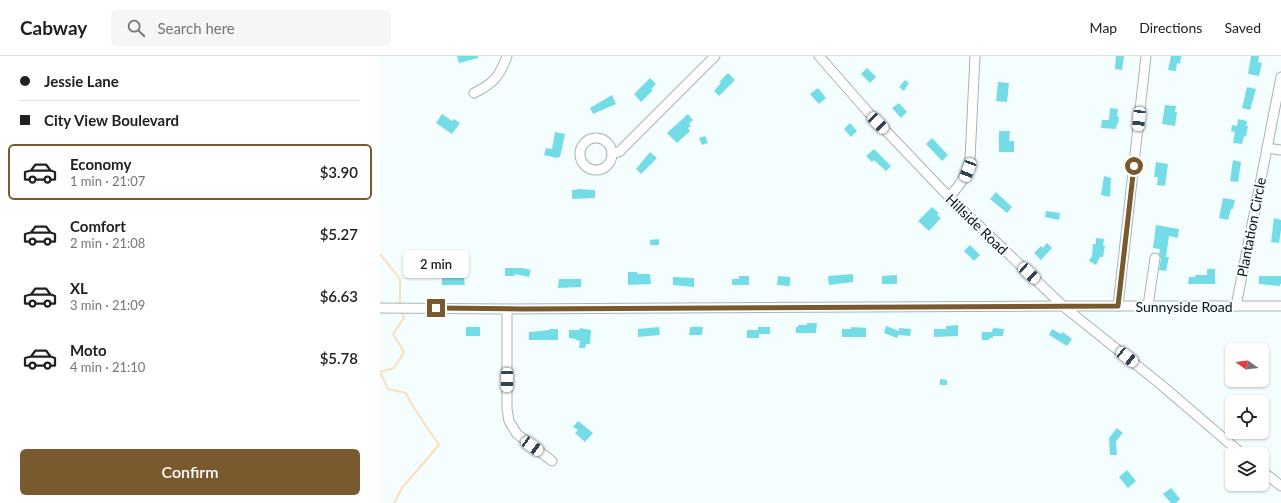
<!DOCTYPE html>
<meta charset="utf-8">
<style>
:root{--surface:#fff;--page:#f6f6f6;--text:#202124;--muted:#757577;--line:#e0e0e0;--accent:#785a2e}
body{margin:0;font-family:Lato,sans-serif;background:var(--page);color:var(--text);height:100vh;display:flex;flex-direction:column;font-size:15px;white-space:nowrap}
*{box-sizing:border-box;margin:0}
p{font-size:13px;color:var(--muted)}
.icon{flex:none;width:22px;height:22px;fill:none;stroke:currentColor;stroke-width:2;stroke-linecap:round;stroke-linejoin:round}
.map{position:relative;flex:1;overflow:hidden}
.details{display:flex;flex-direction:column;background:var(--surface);width:380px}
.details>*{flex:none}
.hud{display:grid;align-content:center;height:88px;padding:0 20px;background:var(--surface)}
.needle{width:26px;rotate:284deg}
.buttons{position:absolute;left:845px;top:287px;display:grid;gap:8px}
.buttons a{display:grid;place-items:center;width:44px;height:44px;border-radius:6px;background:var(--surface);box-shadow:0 1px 3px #0004;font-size:20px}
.end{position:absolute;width:18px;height:18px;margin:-9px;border:5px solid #785a2e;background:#fff;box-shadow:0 0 0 2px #fff}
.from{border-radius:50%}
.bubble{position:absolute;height:28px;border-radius:6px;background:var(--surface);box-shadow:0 1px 3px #0004;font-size:13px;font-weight:600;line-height:28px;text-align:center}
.car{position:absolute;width:12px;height:24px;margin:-12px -6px;border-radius:5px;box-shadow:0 0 3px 1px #0007;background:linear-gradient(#fff 24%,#345 0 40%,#fff 0 76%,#345 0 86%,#fff 0)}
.hud b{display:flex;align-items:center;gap:14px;height:38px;font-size:15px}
.hud b+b{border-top:1px solid var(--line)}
.hud i{width:10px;height:10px;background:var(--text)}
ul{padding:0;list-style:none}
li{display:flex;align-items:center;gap:12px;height:56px;margin:0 8px 6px;padding:0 12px;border:2px solid transparent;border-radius:6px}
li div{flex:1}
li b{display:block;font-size:15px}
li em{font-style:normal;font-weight:600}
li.active{border-color:var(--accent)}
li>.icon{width:36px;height:36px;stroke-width:1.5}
.primary-button{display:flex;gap:8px;margin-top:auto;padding:8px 20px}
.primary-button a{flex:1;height:46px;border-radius:6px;background:var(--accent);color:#fff;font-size:16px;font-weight:600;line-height:46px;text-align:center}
header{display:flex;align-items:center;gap:24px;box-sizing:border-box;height:56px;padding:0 20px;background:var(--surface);border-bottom:1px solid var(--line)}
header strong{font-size:19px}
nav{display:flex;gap:22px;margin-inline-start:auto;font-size:14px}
.search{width:280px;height:36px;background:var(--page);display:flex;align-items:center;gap:10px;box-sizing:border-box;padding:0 14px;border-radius:6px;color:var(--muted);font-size:15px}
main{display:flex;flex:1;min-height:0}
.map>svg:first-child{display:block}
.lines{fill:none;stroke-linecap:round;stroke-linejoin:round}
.stream{stroke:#fbdfb9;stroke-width:2}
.building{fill:#74dce7}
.minor-casing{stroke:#a5b5b6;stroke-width:11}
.minor{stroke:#fff;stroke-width:9}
.route{stroke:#785a2e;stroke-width:5}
.labels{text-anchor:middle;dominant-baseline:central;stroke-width:4;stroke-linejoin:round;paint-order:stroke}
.street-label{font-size:14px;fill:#0a0f0f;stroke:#f4feff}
</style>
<header>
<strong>Cabway</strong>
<div class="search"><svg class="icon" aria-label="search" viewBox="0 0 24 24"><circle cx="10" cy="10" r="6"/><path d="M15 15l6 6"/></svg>Search here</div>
<nav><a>Map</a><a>Directions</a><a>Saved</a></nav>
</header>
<main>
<section class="details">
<div class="hud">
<b><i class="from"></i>Jessie Lane</b>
<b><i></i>City View Boulevard</b>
</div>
<ul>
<li class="active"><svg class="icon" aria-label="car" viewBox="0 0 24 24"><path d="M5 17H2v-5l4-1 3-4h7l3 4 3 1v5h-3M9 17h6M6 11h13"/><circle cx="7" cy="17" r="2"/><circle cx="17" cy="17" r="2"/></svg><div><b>Economy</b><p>1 min · 21:07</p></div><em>$3.90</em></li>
<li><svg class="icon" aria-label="car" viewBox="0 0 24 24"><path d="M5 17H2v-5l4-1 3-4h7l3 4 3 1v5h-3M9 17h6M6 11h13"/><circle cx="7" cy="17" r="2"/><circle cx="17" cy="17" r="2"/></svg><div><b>Comfort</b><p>2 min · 21:08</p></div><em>$5.27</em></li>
<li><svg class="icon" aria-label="car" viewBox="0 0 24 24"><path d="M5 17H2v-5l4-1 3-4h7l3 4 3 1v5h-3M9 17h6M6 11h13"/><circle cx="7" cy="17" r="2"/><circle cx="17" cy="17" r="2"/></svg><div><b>XL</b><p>3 min · 21:09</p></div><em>$6.63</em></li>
<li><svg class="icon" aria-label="car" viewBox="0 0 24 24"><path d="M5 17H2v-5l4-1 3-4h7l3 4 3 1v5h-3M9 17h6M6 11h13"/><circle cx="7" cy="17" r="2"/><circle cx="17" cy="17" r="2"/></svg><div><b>Moto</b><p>4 min · 21:10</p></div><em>$5.78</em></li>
</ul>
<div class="primary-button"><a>Confirm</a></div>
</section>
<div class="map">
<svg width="901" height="447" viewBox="0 0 901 447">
<rect width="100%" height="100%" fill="#f4feff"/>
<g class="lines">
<g class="stream">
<polyline points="0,198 20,223 20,249"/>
<polyline points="14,447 22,432 59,389 32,349 26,337 8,333 0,316 14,312 24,296 13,278 24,262 22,255"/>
</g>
</g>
<g class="building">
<polygon points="77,0 98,0 98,2 79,7"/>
<polygon points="736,0 744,0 742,14 735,13"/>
<polygon points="791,0 801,0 800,8 797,7 796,15 788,14"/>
<polygon points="871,0 879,0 878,6 882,7 879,20 868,18"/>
<polygon points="487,12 496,21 490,27 481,18"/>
<polygon points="348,17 355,24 339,40 334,35 341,27 339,26"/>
<polygon points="270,22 276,28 271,33 273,34 261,46 254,38"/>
<polygon points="525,24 529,27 524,35 519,31"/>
<polygon points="618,26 629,27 627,46 616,45"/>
<polygon points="867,31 876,33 870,54 862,52"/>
<polygon points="438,32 446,42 439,48 430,38"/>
<polygon points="232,39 236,48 213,58 210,52"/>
<polygon points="519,47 527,56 521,62 512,52"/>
<polygon points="785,49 796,50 795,56 797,56 795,70 782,68"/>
<polygon points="730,52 738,53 737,60 739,61 738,68 737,68 736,73 721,72 722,64 729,64"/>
<polygon points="62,58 72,65 74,63 80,67 72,78 56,67"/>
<polygon points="308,58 313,64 309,68 311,70 308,72 310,75 297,87 287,77"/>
<polygon points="858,63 867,65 866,70 868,70 866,81 864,80 862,88 853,87 855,76 851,75 852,69 857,70"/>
<polygon points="470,67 477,75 471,81 464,73"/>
<polygon points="619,75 630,75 629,85 634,85 634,96 619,96"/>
<polygon points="175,76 185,78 180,101 178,101 177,102 164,99 166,92 172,93"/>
<polygon points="325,80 328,87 322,89 319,82"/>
<polygon points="552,82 568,99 562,105 546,88"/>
<polygon points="494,93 511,110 506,115 494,104 492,106 486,100"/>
<polygon points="270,96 277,102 261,118 256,113"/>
<polygon points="853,104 861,106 858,126 850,125"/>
<polygon points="776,106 788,108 785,130 777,129 778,121 774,121"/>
<polygon points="724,120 731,122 730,141 721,139"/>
<polygon points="197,133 215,134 215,142 192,143 192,134 197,134"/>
<polygon points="616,136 632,151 627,157 610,143"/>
<polygon points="843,142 855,144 853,153 851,153 848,164 839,162"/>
<polygon points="552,151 559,157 557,159 561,162 549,175 538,165"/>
<polygon points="666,155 680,157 679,164 665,161"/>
<polygon points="894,162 901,164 901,174 899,187 891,186"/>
<polygon points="776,169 799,173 798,182 789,180 786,201 789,201 786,215 779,214 781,203 779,198 780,193 773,192"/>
<polygon points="716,182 724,183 723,190 725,190 723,201 720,201 716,209 709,205 712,200 713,188 716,188"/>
<polygon points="279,183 279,189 270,189 270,184"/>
<polygon points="667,187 672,192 661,204 654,197 661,190 663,192"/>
<polygon points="590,189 600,199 594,205 584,195"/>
<polygon points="125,212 142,212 151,214 149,221 135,218 135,220 125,220"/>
<polygon points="827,213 835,213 835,228 808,228 809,221 815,221 815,219 827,219"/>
<polygon points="72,214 78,214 79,222 84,222 85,229 62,229 62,220 72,219"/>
<polygon points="248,216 257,216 257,218 270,218 271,228 248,229"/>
<polygon points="473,218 473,226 449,229 448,220"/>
<polygon points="517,219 517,228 502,228 502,220"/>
<polygon points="359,220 369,220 369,229 352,229 352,223 359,223"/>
<polygon points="398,220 410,221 410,230 397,229"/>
<polygon points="879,220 901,220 901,228 900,228 900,230 879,228"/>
<polygon points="293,221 314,222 314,231 293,229"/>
<polygon points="179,223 201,223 201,231 178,232"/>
<polygon points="427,267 437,267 436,277 416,277 416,271 418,271 418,269 427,269"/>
<polygon points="578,269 578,280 554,281 554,273 566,273 566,270"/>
<polygon points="506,270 519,275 519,272 531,273 530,280 519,279 519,278 517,282 504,277"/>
<rect x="86" y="271" width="14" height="9"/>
<polygon points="279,271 280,279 258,281 258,273"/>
<polygon points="310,271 323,271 322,279 309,279"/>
<polygon points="378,271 390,271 390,278 379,278 379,282 367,282 367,274 378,274"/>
<polygon points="471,271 486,272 486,281 462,281 462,273 471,273"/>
<polygon points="200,272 211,274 210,288 206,288 205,292 199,292 200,285 196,284 196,283 189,282 189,274 200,274"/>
<polygon points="613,272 624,273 623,280 613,280 613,282 609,282 609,284 602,284 602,276 612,276"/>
<polygon points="169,273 178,273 178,284 149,284 149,276 160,275 169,274"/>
<polygon points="672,273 681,278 683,276 692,283 687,290 669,279"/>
<polygon points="560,323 567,324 567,329 560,329"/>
<polygon points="198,365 213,377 205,386 195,377 198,374 193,371"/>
<polygon points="737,372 743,377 736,385 737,399 730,399 729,382"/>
<polygon points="747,414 756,425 748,432 739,421"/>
<polygon points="791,432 800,443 796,447 791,447 783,438"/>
</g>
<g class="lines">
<defs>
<g id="minor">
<polyline points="439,0 488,56 569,141 683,250 779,327 862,398"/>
<path d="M 94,37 C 113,28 120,20 127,0"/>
<circle cx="216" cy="98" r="16"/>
<polyline points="887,92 901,94"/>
<polyline points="232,97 239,96 335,0"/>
<path d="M 569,141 C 581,128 586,121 590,103 L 595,0"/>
<polyline points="738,250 766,0"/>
<polyline points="768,250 775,202"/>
<polyline points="856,250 901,21"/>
<polyline points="0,252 127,253 683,250 901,250"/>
<polyline points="127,253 127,353 129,365 137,378 172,405"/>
<polyline points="882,415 901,430"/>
</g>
</defs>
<use href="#minor" class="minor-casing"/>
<use href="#minor" class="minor"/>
</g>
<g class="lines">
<polyline class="route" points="56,252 142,253 738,250 754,110"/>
</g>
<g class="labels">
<g class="street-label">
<text transform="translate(597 168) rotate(44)">Hillside Road</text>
<text transform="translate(871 171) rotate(-79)">Plantation Circle</text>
<text x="804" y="250">Sunnyside Road</text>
</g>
</g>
</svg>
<div class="buttons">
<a><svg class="needle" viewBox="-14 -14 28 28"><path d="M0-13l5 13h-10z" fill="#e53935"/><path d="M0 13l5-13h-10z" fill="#757577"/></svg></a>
<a><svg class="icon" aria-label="locate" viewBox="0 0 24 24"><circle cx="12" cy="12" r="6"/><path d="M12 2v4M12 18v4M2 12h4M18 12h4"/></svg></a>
<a><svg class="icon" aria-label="layers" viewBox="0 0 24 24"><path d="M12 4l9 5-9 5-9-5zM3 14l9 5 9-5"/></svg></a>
</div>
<i class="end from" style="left:754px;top:110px"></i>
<i class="end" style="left:56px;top:252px"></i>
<div class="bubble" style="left:23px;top:194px;width:66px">2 min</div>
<i class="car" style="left:759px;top:63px;rotate:186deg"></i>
<i class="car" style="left:498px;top:67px;rotate:136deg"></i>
<i class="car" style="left:588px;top:114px;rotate:201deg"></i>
<i class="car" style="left:649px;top:217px;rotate:133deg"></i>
<i class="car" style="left:747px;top:301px;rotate:129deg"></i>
<i class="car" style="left:127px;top:324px;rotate:180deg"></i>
<i class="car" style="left:152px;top:390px;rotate:126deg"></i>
</div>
</main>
